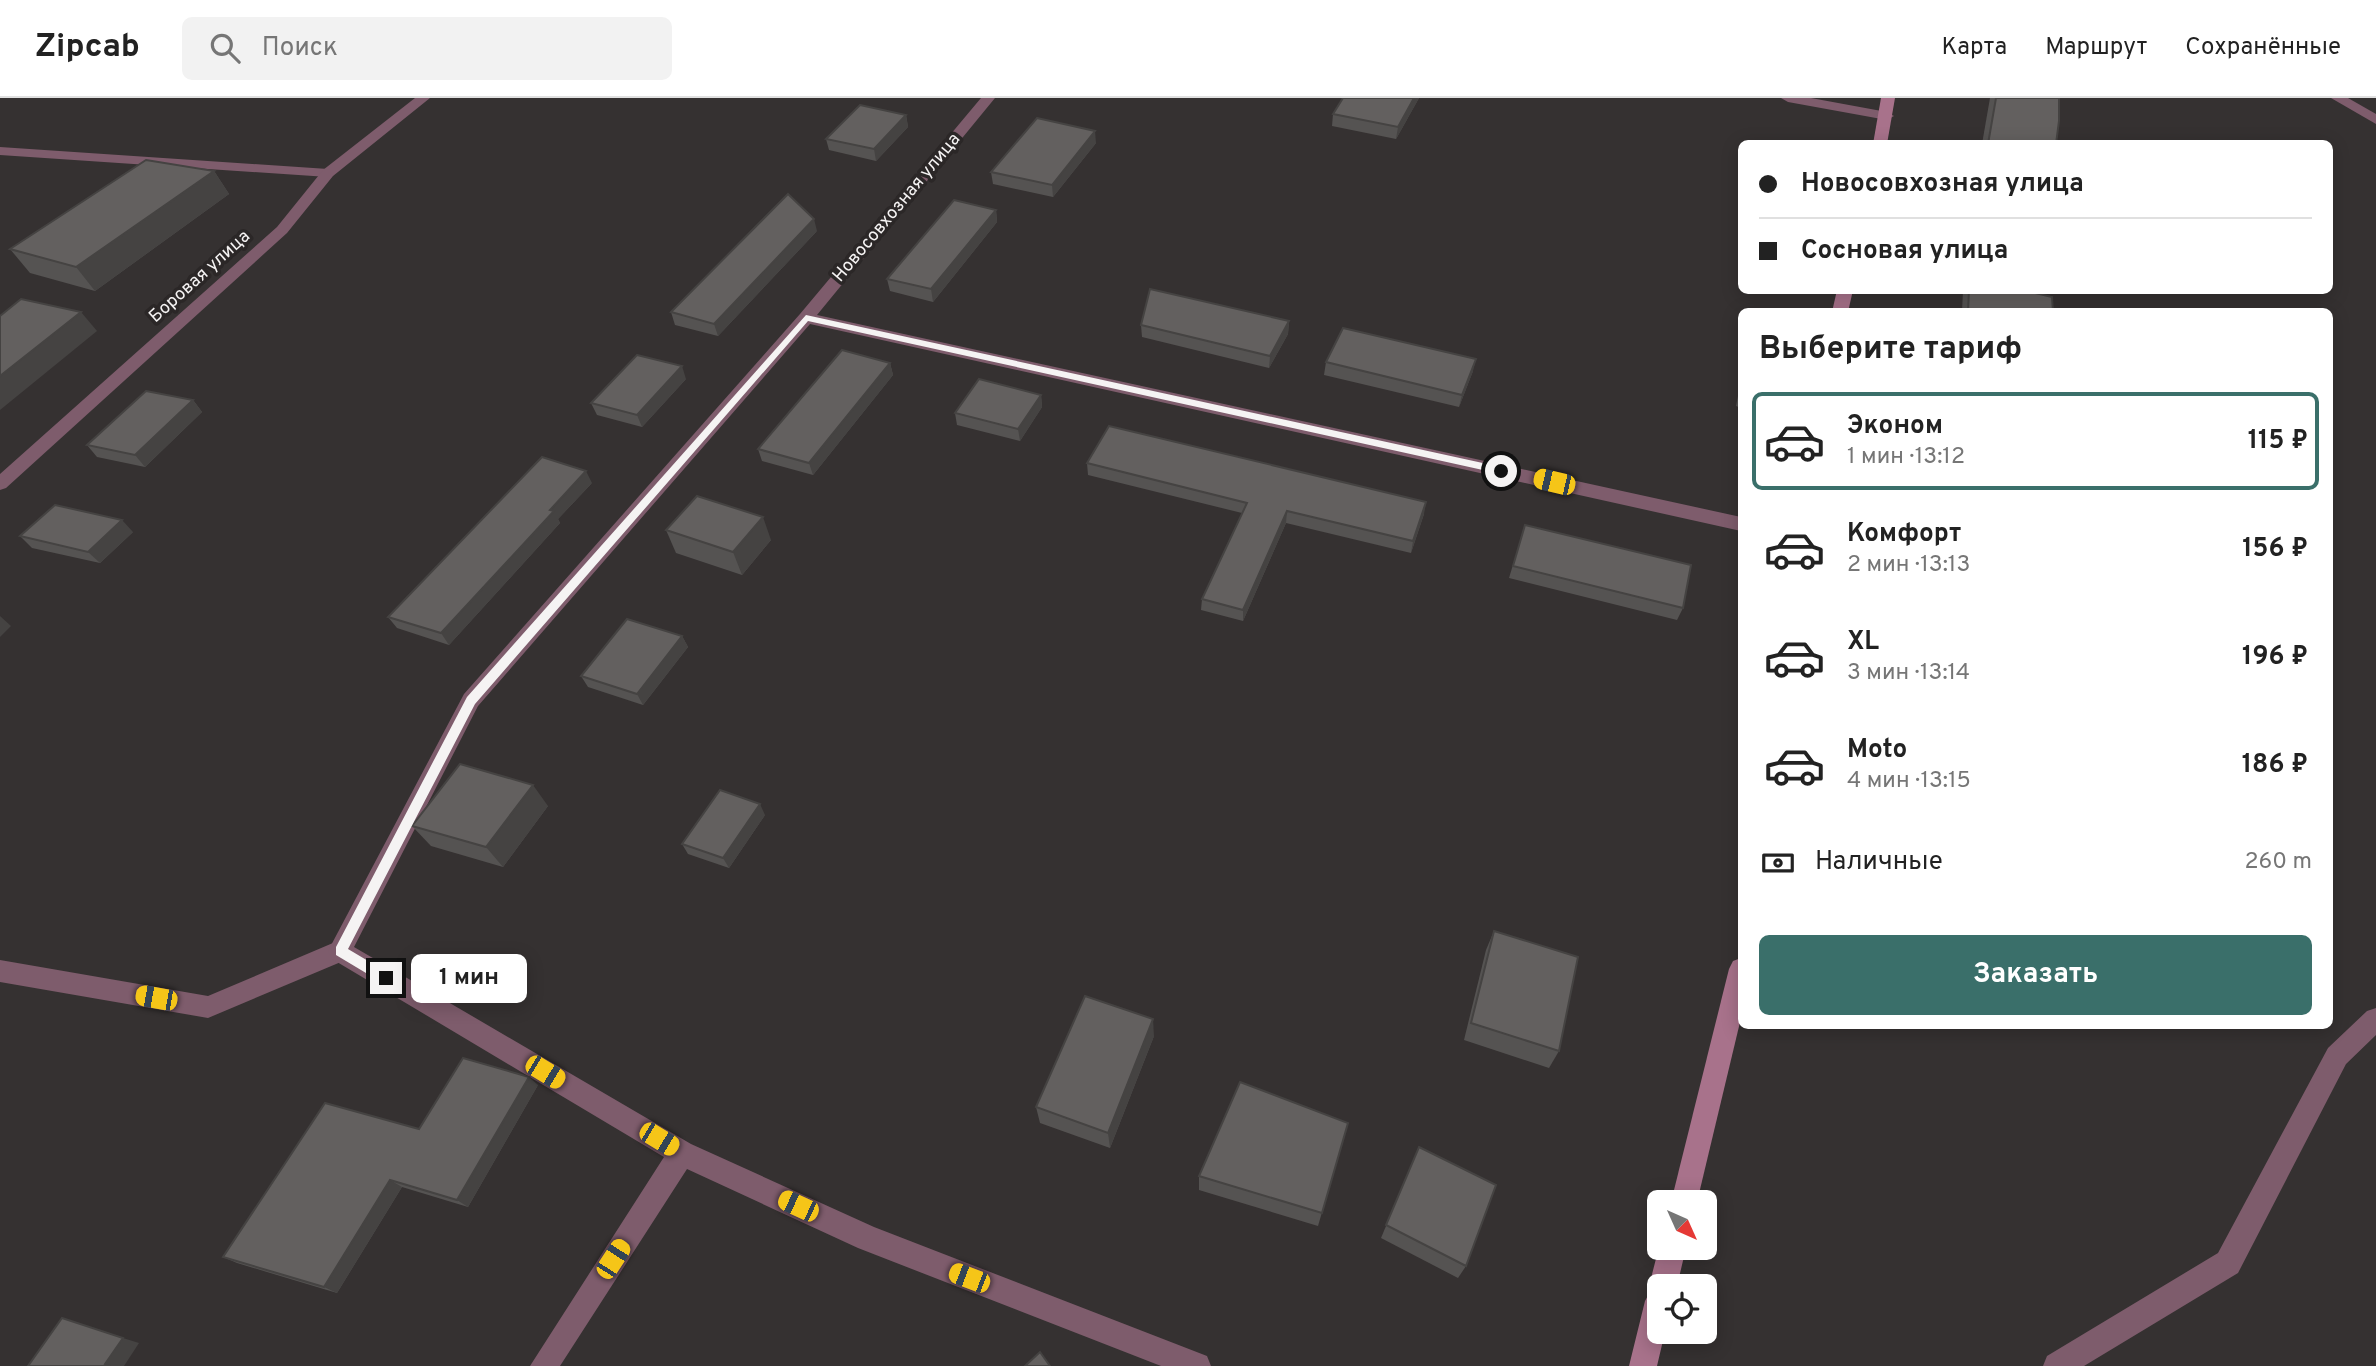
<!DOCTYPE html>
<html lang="ru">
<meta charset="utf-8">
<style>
:root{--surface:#fff;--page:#f2f2f2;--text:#222;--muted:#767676;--line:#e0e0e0;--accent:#3a6f6a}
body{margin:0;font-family:Overpass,sans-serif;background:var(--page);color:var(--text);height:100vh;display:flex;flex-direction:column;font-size:26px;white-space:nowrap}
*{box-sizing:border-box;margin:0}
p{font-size:23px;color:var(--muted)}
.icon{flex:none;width:38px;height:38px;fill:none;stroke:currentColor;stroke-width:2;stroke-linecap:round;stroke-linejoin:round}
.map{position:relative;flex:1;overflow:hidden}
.details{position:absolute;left:1738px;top:210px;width:595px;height:721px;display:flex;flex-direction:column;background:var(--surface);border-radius:10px;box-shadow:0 4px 18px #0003}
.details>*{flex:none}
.banner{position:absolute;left:1738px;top:42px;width:595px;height:154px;border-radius:10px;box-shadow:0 4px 18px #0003;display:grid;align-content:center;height:154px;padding:0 21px;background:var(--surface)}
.needle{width:46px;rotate:135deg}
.buttons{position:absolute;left:1647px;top:1092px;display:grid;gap:14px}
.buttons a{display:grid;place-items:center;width:70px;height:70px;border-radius:10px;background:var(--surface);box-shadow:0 4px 18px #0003;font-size:35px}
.end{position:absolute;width:32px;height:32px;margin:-16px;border:9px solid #f5f3f3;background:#111;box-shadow:0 0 0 4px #111}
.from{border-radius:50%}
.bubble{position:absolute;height:49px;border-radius:10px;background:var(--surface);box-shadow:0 4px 18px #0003;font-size:23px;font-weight:700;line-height:49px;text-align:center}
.car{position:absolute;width:21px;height:42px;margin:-21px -10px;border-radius:9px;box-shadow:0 0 5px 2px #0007;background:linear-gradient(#f5c518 24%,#345 0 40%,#f5c518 0 76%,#345 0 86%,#f5c518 0)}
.banner b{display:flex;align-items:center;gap:24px;height:66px;font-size:26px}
.banner b+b{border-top:2px solid var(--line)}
.banner i{width:18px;height:18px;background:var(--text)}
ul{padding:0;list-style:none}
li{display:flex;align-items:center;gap:21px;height:98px;margin:0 14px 10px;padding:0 7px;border:4px solid transparent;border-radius:10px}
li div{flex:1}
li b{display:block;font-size:26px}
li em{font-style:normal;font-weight:700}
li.selected{border-color:var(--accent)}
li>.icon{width:63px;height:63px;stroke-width:1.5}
h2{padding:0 21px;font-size:32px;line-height:84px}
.pay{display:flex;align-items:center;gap:18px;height:77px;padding:0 21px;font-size:26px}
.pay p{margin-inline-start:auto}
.action{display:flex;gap:14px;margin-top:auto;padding:14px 21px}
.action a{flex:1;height:80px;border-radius:10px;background:var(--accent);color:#fff;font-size:28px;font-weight:700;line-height:80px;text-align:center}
header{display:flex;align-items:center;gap:42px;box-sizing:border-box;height:98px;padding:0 35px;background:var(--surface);border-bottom:2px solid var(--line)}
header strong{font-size:33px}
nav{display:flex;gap:38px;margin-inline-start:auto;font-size:24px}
.search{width:490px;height:63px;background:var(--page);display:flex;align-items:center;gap:18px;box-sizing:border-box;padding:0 24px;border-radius:10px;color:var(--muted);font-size:26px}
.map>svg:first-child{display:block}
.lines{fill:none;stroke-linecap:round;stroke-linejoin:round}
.lane{fill:#7e5c6c;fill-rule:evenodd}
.street{fill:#7e5c6c;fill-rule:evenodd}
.secondary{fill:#a8728b;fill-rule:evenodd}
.wall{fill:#555352}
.shaded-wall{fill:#454342}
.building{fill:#63605f;stroke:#454342;stroke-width:2}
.route{fill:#f5f3f3}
.labels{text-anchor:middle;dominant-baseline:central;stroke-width:7;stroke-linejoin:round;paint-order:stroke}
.far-street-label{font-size:18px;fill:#f5f3f3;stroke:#2b2727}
</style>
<header>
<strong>Zipcab</strong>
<div class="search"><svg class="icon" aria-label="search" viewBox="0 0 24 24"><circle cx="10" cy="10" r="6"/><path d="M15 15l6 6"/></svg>Поиск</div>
<nav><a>Карта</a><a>Маршрут</a><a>Сохранённые</a></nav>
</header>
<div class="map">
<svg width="2376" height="1268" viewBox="0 0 2376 1268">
<rect width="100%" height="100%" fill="#353131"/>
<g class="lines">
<g class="lane">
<polygon points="2331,0 2348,0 2376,16 2376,26"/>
<polygon points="0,49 328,71 335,75 328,79 0,57"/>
<polygon points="340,842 348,845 352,853 348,861 208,920 0,884 0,862 208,898"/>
</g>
<g class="street">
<polygon points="415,0 430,0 333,78 287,135 6,390 0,392 0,376 277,129 323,72"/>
<polygon points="981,0 995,0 817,217 1741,419 1741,433 810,226 478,608 354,849 691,1046 874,1129 1207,1258 1211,1268 1161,1268 858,1150 687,1071 560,1268 530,1268 664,1059 332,861 328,853 464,596 800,216"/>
<polygon points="1781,0 1811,0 1887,14 1894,18 1887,22 1788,4"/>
<polygon points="2376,910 2376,937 2346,966 2238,1175 2084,1268 2043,1268 2047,1258 2218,1155 2328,950 2367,913"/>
</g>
<g class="secondary">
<polygon points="1881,0 1895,0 1887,46 1873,46"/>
<polygon points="1837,192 1853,192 1848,214 1832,214"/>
<polygon points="1741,860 1741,920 1697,1104 1671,1104 1729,871 1733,863"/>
<polygon points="1659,1149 1686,1150 1677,1188 1659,1188 1659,1234 1665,1234 1657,1268 1629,1268 1645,1203 1651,1192 1649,1188"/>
</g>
</g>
<g class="wall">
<polygon points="1343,0 1419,0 1396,41 1332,28 1333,16"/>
<polygon points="1990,0 2059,0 2056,46 1982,46"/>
<polygon points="906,17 908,29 876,63 829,52 826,41"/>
<polygon points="1096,45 1053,99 993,86 991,74"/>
<polygon points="214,73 229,96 95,193 30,175 10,151"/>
<polygon points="996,112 997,124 933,204 890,193 887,181"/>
<polygon points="817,133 718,238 675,227 671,214"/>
<polygon points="1963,192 2022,192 2053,214 1962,214"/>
<polygon points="1289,223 1288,236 1269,270 1142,239 1141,227"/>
<polygon points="1326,264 1473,273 1459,309 1324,277"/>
<polygon points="890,265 893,277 813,377 762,363 758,351"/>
<polygon points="686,281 642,329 597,317 591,305"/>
<polygon points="1741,283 1741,310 1736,308"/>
<polygon points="1041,297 1042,309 1020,343 957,327 955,315"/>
<polygon points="193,302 202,314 145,369 97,359 87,347"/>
<polygon points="1087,365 1424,416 1411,455 1286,425 1243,523 1201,512 1202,501 1242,415 1088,377"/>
<polygon points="592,385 558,421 560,425 449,547 397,530 388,519"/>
<polygon points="1525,427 1683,510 1677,522 1509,480"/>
<polygon points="666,432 771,442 742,477 676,455"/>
<polygon points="133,434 100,465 32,450 20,438"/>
<polygon points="682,538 688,549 643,607 588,589 581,578"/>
<polygon points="548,708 503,769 431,748 412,728"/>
<polygon points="765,717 729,770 688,756 682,746"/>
<polygon points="1494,833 1559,953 1549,970 1464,942 1486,852"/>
<polygon points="1154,938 1110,1050 1040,1025 1036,1009"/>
<polygon points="538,987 468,1109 402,1089 337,1195 237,1165 223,1159 419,1031"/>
<polygon points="1348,1025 1318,1128 1199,1092 1199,1078"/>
<polygon points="1419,1049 1466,1168 1458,1180 1381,1140"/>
</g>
<g class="shaded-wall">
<polygon points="1414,0 1419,0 1396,41 1398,29"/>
<polygon points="906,17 908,29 876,63 874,51"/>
<polygon points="1095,33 1096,45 1053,99 1052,87"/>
<polygon points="214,73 229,96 95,193 76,169"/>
<polygon points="996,112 997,124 933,204 931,191"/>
<polygon points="814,121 817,133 718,238 714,226"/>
<polygon points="81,214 97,233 0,312 0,278"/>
<polygon points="1289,223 1288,236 1269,270 1270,258"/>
<polygon points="1476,261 1473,273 1459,309 1462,297"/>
<polygon points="890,265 893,277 813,377 809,365"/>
<polygon points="682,268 686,281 642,329 637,317"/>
<polygon points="1041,297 1042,309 1020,343 1018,331"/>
<polygon points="193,302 202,314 145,369 135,357"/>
<polygon points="586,373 592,385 558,421 560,425 449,547 441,535"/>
<polygon points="1426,404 1424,416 1411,455 1413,443"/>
<polygon points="1287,413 1286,425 1243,523 1243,512"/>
<polygon points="763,419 771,442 742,477 733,454"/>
<polygon points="122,422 133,434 100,465 88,454"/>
<polygon points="0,518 11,528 0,539"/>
<polygon points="682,538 688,549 643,607 637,596"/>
<polygon points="533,687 548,708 503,769 486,749"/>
<polygon points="760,706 765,717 729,770 723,760"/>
<polygon points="1153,921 1154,938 1110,1050 1108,1035"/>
<polygon points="529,979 538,987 468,1109 457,1102"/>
<polygon points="390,1082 402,1089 337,1195 324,1189"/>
<polygon points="123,1240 139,1245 124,1268 110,1268 105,1266"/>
</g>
<g class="building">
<polygon points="1343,0 1414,0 1398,29 1333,16"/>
<polygon points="1996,0 2059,0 2059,23 2056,46 1988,46"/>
<polygon points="860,7 906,17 874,51 826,41"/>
<polygon points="1037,20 1095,33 1052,87 991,74"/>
<polygon points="146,62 214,73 76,169 10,151"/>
<polygon points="788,96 814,121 714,226 671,214"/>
<polygon points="954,102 996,112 931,191 887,181"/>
<polygon points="1150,191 1289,223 1270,258 1141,227"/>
<polygon points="1969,192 2022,192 2052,199 2053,214 1968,214"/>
<polygon points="21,201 81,214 0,278 0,218"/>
<polygon points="1343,230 1476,261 1462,297 1326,264"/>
<polygon points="842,252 890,265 809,365 758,351"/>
<polygon points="637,257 682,268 637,317 591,305"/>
<polygon points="979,281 1041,297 1018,331 955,315"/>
<polygon points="146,293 193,302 135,357 87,347"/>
<polygon points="1109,328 1426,404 1413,443 1287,413 1243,512 1202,501 1247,405 1087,365"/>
<polygon points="542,359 586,373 550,412 554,413 441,535 388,519"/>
<polygon points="697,398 763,419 733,454 666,432"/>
<polygon points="55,407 122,422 88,454 20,438"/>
<polygon points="1525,427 1691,467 1683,510 1513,468"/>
<polygon points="627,521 682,538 637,596 581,578"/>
<polygon points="460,666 533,687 486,749 412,728"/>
<polygon points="720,692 760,706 723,760 682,746"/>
<polygon points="1494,833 1578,859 1559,953 1471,925"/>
<polygon points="1085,898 1153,921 1108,1035 1036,1009"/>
<polygon points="463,960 529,979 457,1102 390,1082 324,1189 223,1159 325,1005 419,1031"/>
<polygon points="1240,984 1348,1025 1322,1115 1199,1078"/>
<polygon points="1419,1049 1496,1087 1466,1168 1386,1127"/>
<polygon points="62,1220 123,1240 105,1266 110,1268 28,1268"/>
<polygon points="1040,1254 1050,1268 1025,1268"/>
</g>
<polygon class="route" points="806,217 1501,369 1506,373 1501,376 808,223 475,606 348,851 390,876 390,884 381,884 336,857 336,849 467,599"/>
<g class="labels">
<g class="far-street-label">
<text transform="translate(897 110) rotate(-50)">Новосовхозная улица</text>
<text transform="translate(200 179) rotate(-42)">Боровая улица</text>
</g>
</g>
</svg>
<div class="buttons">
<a><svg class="needle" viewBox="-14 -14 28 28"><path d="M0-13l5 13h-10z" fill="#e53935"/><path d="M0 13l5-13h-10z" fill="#767676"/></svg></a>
<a><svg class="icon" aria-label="locate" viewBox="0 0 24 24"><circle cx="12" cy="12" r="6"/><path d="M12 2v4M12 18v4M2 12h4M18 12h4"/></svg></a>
</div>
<i class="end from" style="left:1501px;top:373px"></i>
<i class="end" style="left:386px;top:880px"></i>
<div class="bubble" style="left:411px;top:856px;width:116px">1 мин</div>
<i class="car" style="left:1554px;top:384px;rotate:283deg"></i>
<i class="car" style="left:156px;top:900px;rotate:280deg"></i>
<i class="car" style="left:545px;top:974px;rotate:121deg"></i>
<i class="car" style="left:659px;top:1041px;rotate:121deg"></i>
<i class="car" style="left:798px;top:1108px;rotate:295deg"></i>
<i class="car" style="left:613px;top:1161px;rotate:33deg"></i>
<i class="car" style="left:969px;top:1180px;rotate:291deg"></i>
<div class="banner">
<b><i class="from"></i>Новосовхозная улица</b>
<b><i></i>Сосновая улица</b>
</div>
<section class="details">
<h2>Выберите тариф</h2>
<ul>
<li class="selected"><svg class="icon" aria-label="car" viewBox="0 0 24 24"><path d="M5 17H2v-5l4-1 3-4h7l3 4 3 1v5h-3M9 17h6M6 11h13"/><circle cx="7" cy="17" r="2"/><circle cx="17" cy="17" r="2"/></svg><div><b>Эконом</b><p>1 мин · 13:12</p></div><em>115 ₽</em></li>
<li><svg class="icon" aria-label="car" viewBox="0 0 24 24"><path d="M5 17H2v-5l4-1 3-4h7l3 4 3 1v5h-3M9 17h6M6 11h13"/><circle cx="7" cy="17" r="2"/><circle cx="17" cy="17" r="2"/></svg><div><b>Комфорт</b><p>2 мин · 13:13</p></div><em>156 ₽</em></li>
<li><svg class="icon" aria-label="car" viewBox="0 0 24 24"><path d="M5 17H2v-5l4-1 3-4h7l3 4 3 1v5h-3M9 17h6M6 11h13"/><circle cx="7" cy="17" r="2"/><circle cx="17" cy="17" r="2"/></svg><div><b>XL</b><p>3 мин · 13:14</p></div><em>196 ₽</em></li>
<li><svg class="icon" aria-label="car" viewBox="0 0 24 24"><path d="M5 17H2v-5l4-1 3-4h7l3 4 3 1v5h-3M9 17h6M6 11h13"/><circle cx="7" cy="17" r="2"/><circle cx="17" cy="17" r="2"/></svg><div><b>Moto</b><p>4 мин · 13:15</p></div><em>186 ₽</em></li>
</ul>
<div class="pay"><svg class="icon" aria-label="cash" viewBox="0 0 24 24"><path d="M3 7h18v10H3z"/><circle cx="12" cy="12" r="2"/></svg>Наличные<p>260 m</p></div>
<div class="action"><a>Заказать</a></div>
</section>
</div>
